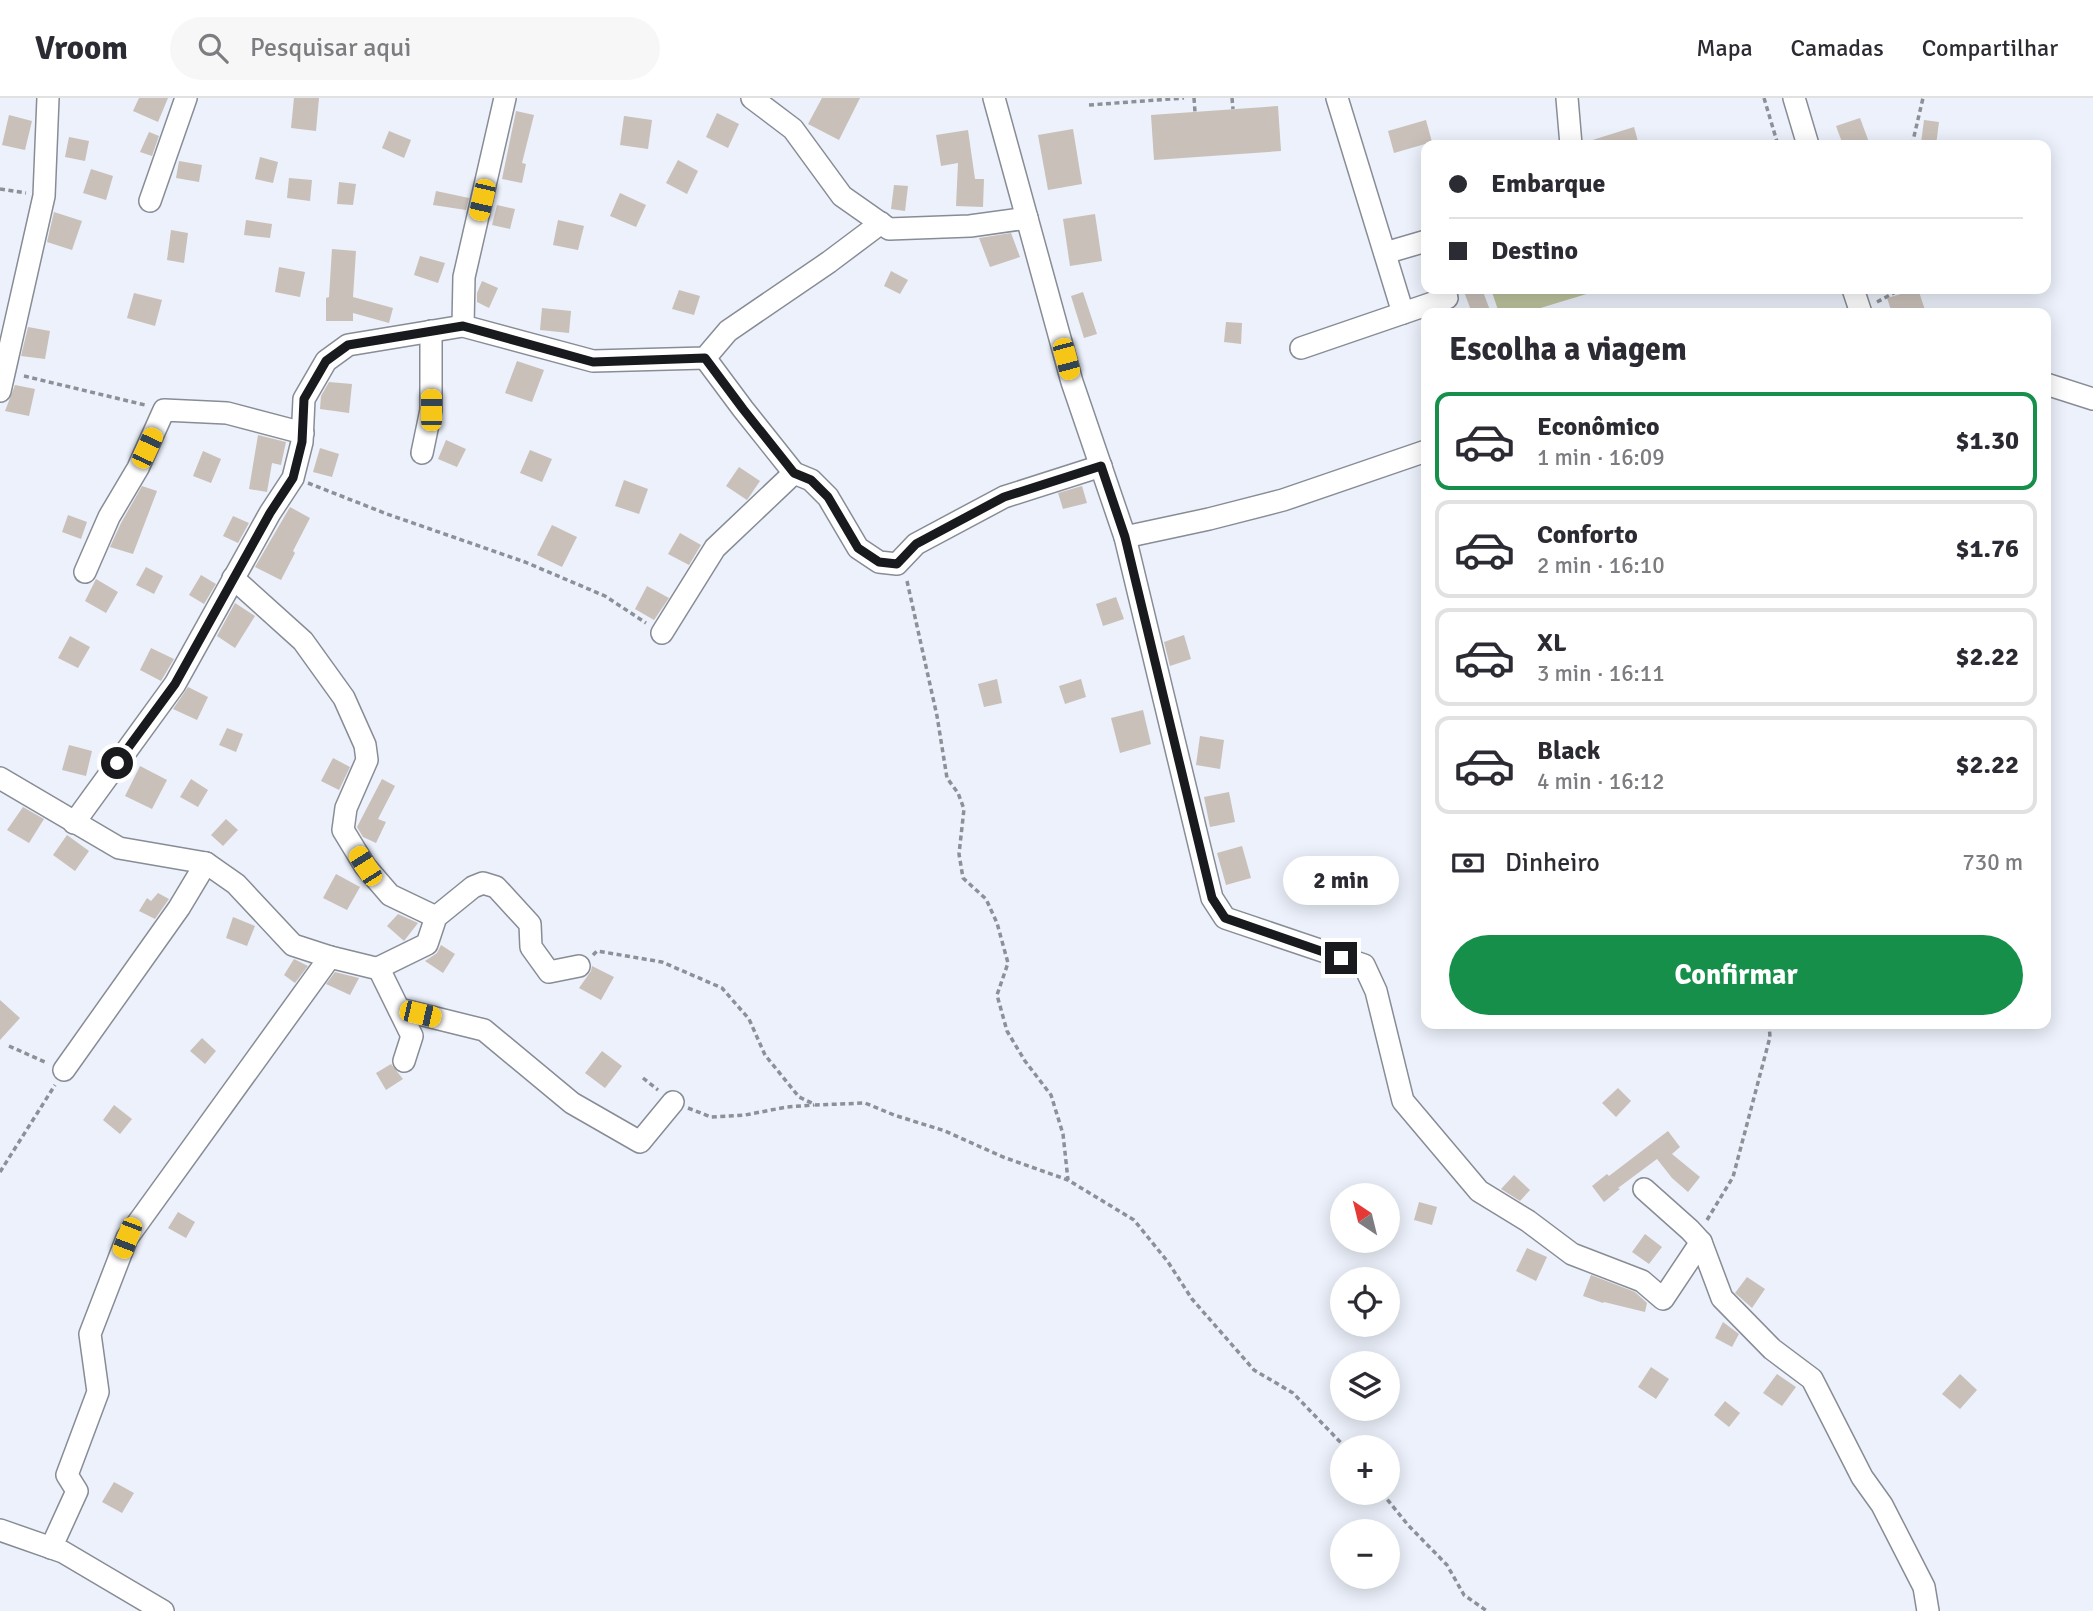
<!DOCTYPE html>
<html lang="pt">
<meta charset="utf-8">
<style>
:root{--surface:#fff;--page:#f7f7f7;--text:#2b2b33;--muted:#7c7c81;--line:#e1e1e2;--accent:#168f4a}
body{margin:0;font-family:Signika,sans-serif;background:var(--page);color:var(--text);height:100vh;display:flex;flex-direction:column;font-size:26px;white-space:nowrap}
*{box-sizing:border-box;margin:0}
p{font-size:23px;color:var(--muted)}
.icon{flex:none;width:38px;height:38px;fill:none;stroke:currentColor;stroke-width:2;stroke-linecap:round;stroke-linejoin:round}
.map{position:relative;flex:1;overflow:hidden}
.side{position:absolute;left:1421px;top:210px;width:630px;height:721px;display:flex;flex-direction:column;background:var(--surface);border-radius:14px;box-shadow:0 4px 18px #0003}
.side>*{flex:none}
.hud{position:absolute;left:1421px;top:42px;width:630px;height:154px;border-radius:14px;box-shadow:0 4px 18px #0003;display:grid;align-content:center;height:154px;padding:0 28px;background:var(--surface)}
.needle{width:46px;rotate:325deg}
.tools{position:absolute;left:1330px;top:1085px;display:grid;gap:14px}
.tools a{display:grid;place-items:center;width:70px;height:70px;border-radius:50%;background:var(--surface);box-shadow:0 4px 18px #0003;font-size:35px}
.end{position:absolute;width:32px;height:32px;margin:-16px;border:9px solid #191a1e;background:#fff;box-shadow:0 0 0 4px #fff}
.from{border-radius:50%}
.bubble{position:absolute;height:49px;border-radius:24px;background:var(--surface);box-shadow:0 4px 18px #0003;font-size:23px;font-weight:700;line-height:49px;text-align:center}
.car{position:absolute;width:21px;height:42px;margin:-21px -10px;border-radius:9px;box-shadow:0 0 5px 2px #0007;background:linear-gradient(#f5c518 24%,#345 0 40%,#f5c518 0 76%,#345 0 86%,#f5c518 0)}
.hud b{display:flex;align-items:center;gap:24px;height:66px;font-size:26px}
.hud b+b{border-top:2px solid var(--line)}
.hud i{width:18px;height:18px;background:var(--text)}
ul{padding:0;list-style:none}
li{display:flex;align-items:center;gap:21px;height:98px;margin:0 14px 10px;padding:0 14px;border:4px solid var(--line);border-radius:14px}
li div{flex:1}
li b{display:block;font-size:26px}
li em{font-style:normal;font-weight:700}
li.active{border-color:var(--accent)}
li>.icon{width:63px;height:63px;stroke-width:1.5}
h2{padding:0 28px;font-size:32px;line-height:84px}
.pay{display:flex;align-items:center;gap:18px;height:77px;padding:0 28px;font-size:26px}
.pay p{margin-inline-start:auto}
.cta{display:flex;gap:14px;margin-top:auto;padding:14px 28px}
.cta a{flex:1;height:80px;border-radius:42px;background:var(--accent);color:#fff;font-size:28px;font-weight:700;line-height:80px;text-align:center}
header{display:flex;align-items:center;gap:42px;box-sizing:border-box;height:98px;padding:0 35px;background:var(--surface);border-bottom:2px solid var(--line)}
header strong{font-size:33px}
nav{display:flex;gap:38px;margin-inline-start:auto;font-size:24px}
.search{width:490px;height:63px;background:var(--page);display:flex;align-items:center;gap:18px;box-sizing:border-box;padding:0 24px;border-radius:38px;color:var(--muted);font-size:26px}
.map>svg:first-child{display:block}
.green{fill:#bcc39d}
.building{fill:#c9c0b9}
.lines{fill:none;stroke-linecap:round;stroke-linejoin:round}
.minor-casing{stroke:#878c95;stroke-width:24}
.path{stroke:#8c9097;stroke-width:3.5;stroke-dasharray:5 3.5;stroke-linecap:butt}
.minor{stroke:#fff;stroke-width:21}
.route{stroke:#191a1e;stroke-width:9}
</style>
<header>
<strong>Vroom</strong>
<div class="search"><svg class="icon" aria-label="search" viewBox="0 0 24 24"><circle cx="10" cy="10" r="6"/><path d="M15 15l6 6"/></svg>Pesquisar aqui</div>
<nav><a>Mapa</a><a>Camadas</a><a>Compartilhar</a></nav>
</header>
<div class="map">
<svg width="2093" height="1513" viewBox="0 0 2093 1513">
<rect width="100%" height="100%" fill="#ecf1fb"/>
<polygon class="green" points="1491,191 1603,191 1524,215 1499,215"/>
<g class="building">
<polygon points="139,0 168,0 158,24 133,13"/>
<polygon points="294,0 319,0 316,33 291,30"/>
<polygon points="822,0 860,0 839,42 808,26"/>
<polygon points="1278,8 1281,53 1154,62 1151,17"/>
<polygon points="516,13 534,17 522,65 526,66 522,85 502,81"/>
<polygon points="717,15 739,26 728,50 706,39"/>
<polygon points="9,17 32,23 25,52 2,47"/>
<polygon points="624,18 652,22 648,51 620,47"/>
<polygon points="1860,20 1870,47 1843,47 1836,28"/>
<polygon points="1426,22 1432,44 1394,55 1388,33"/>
<polygon points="1924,22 1939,24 1936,47 1921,45"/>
<polygon points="1634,29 1639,47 1586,47 1586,44"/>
<polygon points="1073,31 1082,86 1048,92 1038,37"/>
<polygon points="968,32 975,81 984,81 983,109 956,108 958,65 941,68 936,37"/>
<polygon points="389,33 411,42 404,60 382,50"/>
<polygon points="149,34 159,38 152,58 140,54"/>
<polygon points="69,39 89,43 85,63 65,59"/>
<polygon points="260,59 278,64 273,85 255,81"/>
<polygon points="678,62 698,73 687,96 666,85"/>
<polygon points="179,63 202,67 199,84 176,80"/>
<polygon points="91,71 113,78 106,102 83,95"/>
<polygon points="289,80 312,82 310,103 287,100"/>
<polygon points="339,84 356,86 353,107 337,106"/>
<polygon points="894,87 908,88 905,113 891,111"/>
<polygon points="436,93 469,100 466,112 433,107"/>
<polygon points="620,95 646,107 636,129 610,118"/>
<polygon points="497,107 515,111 510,131 492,127"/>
<polygon points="54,114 82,123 72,152 47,144"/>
<polygon points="1095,116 1102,163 1070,168 1063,121"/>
<polygon points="246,122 272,126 270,140 244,137"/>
<polygon points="558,122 584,128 578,152 553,147"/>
<polygon points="171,132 188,135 184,165 167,162"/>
<polygon points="1011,135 1020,159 990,169 979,140"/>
<polygon points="332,151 356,153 353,199 393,210 389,225 353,215 353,223 326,223 326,200 329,199"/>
<polygon points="420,158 445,165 438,185 414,177"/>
<polygon points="279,169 305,174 300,199 275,194"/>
<polygon points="891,173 908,182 900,196 884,188"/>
<polygon points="482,183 498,190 489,210 477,204 477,195"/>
<polygon points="1463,191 1482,191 1491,215 1472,215"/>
<polygon points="1918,191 1926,215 1892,215 1887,200"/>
<polygon points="679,192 700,198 694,217 672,211"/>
<polygon points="1083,194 1097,236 1084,240 1071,198"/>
<polygon points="134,195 162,202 155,228 127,220"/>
<polygon points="542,210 571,213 569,235 540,232"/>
<polygon points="1226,224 1242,225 1241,246 1224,244"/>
<polygon points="28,229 50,233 45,261 21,258"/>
<polygon points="517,263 544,272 532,304 505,295"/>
<polygon points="329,284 352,286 349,315 320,311 321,298"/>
<polygon points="15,287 35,291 29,318 5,313"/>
<polygon points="258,337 286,344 281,367 272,365 267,394 249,391"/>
<polygon points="446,342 466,351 457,369 438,361"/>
<polygon points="320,350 339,356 332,379 313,374"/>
<polygon points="530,352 552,361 542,384 520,375"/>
<polygon points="203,353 221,361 211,385 193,378"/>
<polygon points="739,369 760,383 747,402 726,388"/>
<polygon points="624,382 648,391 639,416 615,408"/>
<polygon points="142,388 157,393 133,456 110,449 121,425"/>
<polygon points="1082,388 1087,405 1063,411 1058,395"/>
<polygon points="290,409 310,420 293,453 295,455 281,482 255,469"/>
<polygon points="68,417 87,424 81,441 62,434"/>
<polygon points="233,418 249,425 238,445 223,438"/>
<polygon points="552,427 577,439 562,469 537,457"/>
<polygon points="680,435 701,447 689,467 668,456"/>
<polygon points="146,469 163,478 154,496 136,487"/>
<polygon points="201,477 216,486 204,506 189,497"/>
<polygon points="96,481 118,494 106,515 85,503"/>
<polygon points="647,488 669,500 654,522 635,511"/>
<polygon points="1116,499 1124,521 1103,528 1096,506"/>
<polygon points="235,505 255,518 235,550 217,538"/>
<polygon points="1184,537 1191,561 1170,568 1164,544"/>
<polygon points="70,538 90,549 78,570 58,560"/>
<polygon points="151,550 174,561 161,583 140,572"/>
<polygon points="997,581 1002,605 984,609 978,586"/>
<polygon points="1081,581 1086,599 1065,606 1059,588"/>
<polygon points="188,589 208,599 197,622 173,611"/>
<polygon points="1143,612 1151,646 1120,655 1111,620"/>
<polygon points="227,630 243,636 236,654 219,647"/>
<polygon points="1200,638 1224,642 1220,671 1196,667"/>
<polygon points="69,647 92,653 86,678 62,672"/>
<polygon points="333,660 350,669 339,692 321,683"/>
<polygon points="140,668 167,682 152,711 125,698"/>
<polygon points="191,681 208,692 198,709 180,699"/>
<polygon points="382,681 395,688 378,721 386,724 376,745 363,739 357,729"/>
<polygon points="1229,694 1235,724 1210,729 1204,699"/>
<polygon points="23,709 44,721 29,745 7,732"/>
<polygon points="226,721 238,732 223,748 211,737"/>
<polygon points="67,737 89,753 75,773 53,757"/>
<polygon points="1242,748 1251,780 1226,787 1217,755"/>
<polygon points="336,776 360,789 347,812 323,800"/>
<polygon points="158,795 169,801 155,821 139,813 147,800 151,803"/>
<polygon points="398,816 418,825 404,843 387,828"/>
<polygon points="233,819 255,828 247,848 226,840"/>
<polygon points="441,847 455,856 443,875 425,863 437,855"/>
<polygon points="294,861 308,868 295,885 284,877"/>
<polygon points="592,868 614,879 601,902 579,890 591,873"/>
<polygon points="335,874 359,880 350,897 326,886"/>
<polygon points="0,902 20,920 0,942"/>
<polygon points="202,940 216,953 205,966 190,953"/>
<polygon points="602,953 622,968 605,990 585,975"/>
<polygon points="391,966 403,981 386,992 376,975"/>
<polygon points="1618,990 1631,1003 1616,1019 1602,1005"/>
<polygon points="114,1007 132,1021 120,1036 103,1022"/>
<polygon points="1668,1033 1680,1049 1672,1056 1700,1079 1688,1094 1672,1080 1657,1061 1618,1090 1620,1091 1604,1104 1592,1088 1607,1076 1609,1078"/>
<polygon points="1514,1077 1530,1092 1520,1103 1501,1091"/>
<polygon points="1419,1104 1437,1109 1432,1127 1414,1122"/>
<polygon points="178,1114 195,1124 186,1140 168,1130"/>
<polygon points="1645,1136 1662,1149 1649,1166 1632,1154"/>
<polygon points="1527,1150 1547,1159 1536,1183 1516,1173"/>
<polygon points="1591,1177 1635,1194 1647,1205 1645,1214 1604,1204 1603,1205 1583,1198"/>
<polygon points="1747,1179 1765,1191 1752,1210 1735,1195"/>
<polygon points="1723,1224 1739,1236 1732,1249 1715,1240"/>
<polygon points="1651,1269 1669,1281 1656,1301 1638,1289"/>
<polygon points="1777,1276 1796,1289 1782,1308 1763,1295"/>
<polygon points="1960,1276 1977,1292 1960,1311 1942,1296"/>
<polygon points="1725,1303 1740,1315 1729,1329 1714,1317"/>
<polygon points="114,1384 134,1395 122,1415 102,1404"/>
</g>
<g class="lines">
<defs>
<g id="minor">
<polyline points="752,0 793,31 842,98 889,131 970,128 1027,120"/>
<polyline points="994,0 1072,284 1125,439 1212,800 1225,820 1364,867 1376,893 1403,1003 1479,1093 1528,1123 1572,1156 1642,1183 1663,1201 1701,1144"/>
<polyline points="1337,0 1403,215"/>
<polyline points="1567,0 1571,47"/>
<polyline points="1794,0 1808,47"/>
<polyline points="150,103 186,0"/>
<polyline points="1385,155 1426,143"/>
<polyline points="1853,191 1861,215"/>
<polyline points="463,228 464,179 505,0"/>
<polyline points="1301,250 1447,200"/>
<polyline points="705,260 743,311 794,375 811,382 828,399 858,450 879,464 897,466 916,446 1004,399 1101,368"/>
<polyline points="2046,286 2093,301"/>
<polyline points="0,293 44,98 48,0"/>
<polyline points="422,355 431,312 431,233"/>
<polyline points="1125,439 1209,421 1283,402 1426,353"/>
<polyline points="85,474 109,419 138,370 164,312 227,315 303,335"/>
<polyline points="233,480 303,543 344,600 365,647 367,662 346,710 343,732 365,768 390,797 436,819"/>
<polyline points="662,535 715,450 794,375"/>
<polyline points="0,680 119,750 206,765 236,786 293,847 330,859"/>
<polyline points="74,725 175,586 270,415 293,380 302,344 304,301 326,263 348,247 463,228 593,263 705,260 728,233 829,164 881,125"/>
<polyline points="378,870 427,846 436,819 473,789 483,785 496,789 530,826 531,849 549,874 579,868"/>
<polyline points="399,911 484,932 572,1005 640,1044 673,1004"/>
<polyline points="64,972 179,810 206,765"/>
<polyline points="1644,1091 1690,1132 1701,1144 1722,1200 1772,1251 1812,1281 1862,1379 1882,1407 1924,1489 1928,1513"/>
<polyline points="0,1432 63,1454 163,1513"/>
<polyline points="51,1450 77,1393 67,1377 98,1294 90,1236 127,1140 330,859 379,871 412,938 404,963"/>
</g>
</defs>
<use href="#minor" class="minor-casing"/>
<g class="path">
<polyline points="1194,0 1195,14"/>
<polyline points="1232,0 1233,11"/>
<polyline points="1764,0 1778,47"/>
<polyline points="1089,7 1184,0"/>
<polyline points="1912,47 1923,0"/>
<polyline points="0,91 26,95"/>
<polyline points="1877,204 1901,191"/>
<polyline points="24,278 145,307"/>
<polyline points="308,385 387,416 525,464 605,498 646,525"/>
<polyline points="907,483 937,618 947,680 958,695 964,711 959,756 963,780 986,801 997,825 1008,865 997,897 1007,933 1025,963 1051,997 1063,1036 1068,1082"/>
<polyline points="593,857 597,853 662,864 722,890 749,921 765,957 799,999 816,1007 865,1005 894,1017 945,1033 1003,1059 1068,1082 1134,1122 1168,1164 1192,1201 1254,1272 1293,1295 1345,1349"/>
<polyline points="9,948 47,965"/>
<polyline points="643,980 658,992"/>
<polyline points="688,1010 711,1019 745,1017 787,1009 814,1007"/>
<polyline points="0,1074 55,987"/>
<polyline points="1707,1122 1733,1079 1770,939 1769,926"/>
<polyline points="1382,1395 1408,1427 1447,1467 1464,1497 1487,1513"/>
</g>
<use href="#minor" class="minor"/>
</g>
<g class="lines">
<polyline class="route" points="117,665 175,586 270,415 293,380 302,344 304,301 326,263 348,247 463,228 593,264 705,260 743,311 794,375 811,382 828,399 858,450 879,464 897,466 916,446 1004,399 1101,368 1125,439 1212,800 1225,820 1341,860"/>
</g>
</svg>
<div class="tools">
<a><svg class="needle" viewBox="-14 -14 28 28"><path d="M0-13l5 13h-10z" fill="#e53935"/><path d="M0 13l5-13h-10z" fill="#7c7c81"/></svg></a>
<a><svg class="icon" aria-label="locate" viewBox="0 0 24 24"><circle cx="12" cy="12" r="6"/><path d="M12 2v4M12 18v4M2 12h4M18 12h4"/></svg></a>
<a><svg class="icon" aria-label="layers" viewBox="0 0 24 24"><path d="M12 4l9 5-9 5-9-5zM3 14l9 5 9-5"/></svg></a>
<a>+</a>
<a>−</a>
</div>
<i class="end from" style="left:117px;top:665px"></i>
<i class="end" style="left:1341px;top:860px"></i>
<div class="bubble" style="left:1283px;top:758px;width:116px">2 min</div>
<i class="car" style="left:482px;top:102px;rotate:193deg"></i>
<i class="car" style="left:1066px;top:261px;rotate:165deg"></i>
<i class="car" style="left:431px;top:312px;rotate:0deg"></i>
<i class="car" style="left:147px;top:350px;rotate:25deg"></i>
<i class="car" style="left:365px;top:768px;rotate:328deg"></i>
<i class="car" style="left:420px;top:916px;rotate:103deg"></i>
<i class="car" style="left:127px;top:1140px;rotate:201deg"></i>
<div class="hud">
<b><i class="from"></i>Embarque</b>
<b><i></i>Destino</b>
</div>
<section class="side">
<h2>Escolha a viagem</h2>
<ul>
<li class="active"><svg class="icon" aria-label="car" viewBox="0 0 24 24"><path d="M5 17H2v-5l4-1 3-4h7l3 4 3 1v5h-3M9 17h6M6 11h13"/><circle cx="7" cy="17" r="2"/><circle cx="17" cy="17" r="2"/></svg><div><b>Econômico</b><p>1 min · 16:09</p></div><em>$1.30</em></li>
<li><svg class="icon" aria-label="car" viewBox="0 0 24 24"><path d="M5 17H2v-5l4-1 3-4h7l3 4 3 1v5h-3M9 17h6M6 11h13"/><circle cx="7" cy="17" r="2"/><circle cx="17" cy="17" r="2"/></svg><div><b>Conforto</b><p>2 min · 16:10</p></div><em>$1.76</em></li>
<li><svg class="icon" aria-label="car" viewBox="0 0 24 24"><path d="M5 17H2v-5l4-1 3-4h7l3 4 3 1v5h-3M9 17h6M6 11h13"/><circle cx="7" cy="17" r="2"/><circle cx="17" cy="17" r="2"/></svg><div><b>XL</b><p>3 min · 16:11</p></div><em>$2.22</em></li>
<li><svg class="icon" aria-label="car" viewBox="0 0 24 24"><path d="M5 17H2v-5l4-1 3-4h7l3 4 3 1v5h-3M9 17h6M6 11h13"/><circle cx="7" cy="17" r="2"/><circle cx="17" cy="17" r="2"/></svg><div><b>Black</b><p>4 min · 16:12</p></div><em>$2.22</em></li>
</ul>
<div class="pay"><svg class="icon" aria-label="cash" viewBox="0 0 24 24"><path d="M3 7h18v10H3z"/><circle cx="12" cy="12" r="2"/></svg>Dinheiro<p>730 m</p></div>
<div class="cta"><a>Confirmar</a></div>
</section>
</div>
